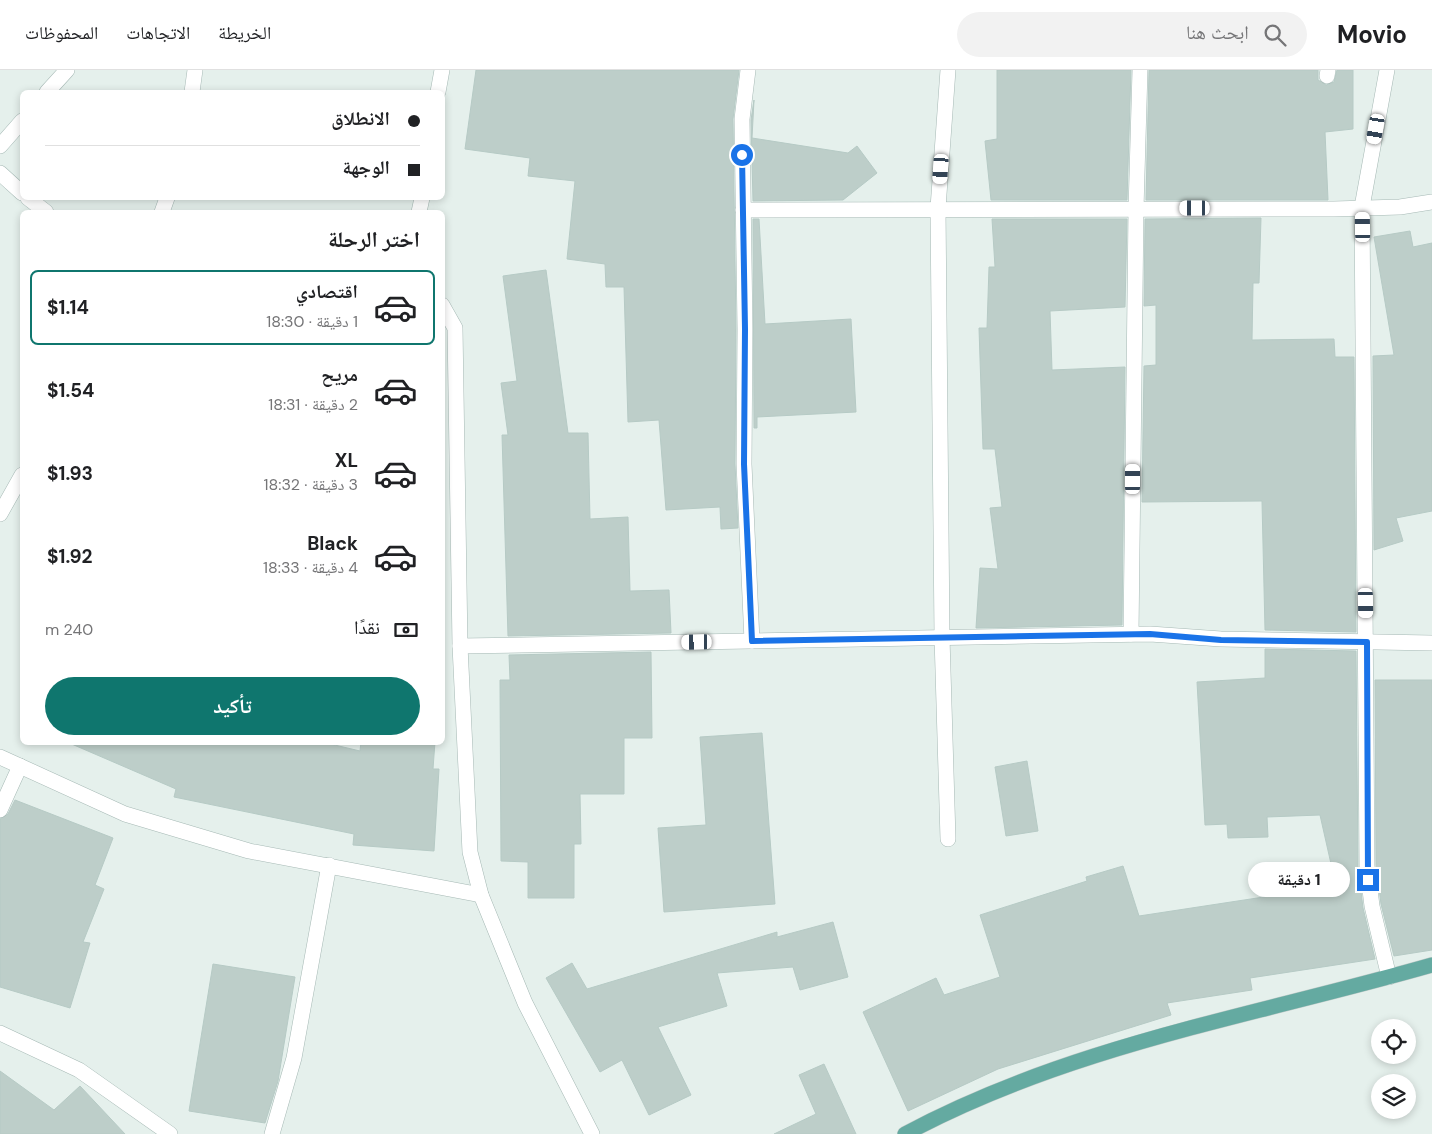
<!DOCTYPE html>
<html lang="ar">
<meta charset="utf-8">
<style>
:root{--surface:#fff;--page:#f2f2f2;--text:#202124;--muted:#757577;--line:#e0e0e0;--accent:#0f766e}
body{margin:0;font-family:"DM Sans","Noto Naskh Arabic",sans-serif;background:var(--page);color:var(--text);direction:rtl;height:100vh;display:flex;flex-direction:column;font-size:19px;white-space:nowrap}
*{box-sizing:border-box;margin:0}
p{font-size:16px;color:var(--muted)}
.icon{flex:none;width:28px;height:28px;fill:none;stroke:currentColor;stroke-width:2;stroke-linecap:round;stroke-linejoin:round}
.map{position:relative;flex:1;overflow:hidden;direction:ltr}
.panel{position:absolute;left:20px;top:140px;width:425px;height:535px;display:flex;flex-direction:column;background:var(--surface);border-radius:8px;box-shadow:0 2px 8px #0003;direction:rtl}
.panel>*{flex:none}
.banner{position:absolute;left:20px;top:20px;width:425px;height:110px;border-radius:8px;box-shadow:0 2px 8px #0003;direction:rtl;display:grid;align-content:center;height:110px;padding:0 25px;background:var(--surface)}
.fabs{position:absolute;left:1371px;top:949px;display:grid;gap:10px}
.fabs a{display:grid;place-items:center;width:45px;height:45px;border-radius:50%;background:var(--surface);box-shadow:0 2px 8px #0003;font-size:25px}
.end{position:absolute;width:22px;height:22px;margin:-11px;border:6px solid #1a73e8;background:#fff;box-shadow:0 0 0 2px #fff}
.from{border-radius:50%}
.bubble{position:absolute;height:35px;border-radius:18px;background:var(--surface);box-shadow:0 2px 8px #0003;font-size:16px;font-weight:700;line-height:35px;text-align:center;direction:rtl}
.car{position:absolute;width:15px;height:30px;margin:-15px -8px;border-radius:6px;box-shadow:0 0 4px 1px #0007;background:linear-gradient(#fff 24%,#345 0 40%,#fff 0 76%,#345 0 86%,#fff 0)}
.banner b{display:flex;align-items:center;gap:18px;height:48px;font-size:19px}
.banner b+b{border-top:1px solid var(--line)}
.banner i{width:12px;height:12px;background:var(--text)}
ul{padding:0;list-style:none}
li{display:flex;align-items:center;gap:15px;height:75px;margin:0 10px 8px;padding:0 15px;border:2px solid transparent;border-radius:8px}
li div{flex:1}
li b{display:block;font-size:19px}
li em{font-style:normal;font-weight:700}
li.active{border-color:var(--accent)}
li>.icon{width:45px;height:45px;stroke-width:1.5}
h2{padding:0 25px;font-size:22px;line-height:60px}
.pay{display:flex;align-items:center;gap:12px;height:55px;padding:0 25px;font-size:19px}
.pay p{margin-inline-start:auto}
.primary-button{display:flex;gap:10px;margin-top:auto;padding:10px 25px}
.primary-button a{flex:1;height:58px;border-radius:30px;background:var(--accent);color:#fff;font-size:20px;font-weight:700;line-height:58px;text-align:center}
header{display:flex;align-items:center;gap:30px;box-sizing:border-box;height:70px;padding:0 25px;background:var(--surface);border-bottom:1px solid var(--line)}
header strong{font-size:24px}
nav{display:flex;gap:28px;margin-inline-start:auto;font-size:18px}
.search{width:350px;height:45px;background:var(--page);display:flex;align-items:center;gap:12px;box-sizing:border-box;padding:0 18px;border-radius:28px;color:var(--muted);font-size:19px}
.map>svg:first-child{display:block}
.building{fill:#bdcec9;stroke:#b6cac5}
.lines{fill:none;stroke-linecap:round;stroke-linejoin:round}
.minor-casing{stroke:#a6b9b5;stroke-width:16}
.major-casing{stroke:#c1cbc9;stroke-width:16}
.minor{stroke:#fff;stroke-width:15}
.major{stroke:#64aaa1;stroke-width:15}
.route{stroke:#1a73e8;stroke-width:6}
</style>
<header>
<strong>Movio</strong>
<div class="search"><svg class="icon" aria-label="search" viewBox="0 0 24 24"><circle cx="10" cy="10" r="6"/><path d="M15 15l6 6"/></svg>ابحث هنا</div>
<nav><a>الخريطة</a><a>الاتجاهات</a><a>المحفوظات</a></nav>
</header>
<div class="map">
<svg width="1432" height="1064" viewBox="0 0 1432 1064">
<rect width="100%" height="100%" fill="#e5f0ec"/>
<g class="building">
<polygon points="476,0 739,0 733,49 736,259 735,394 738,458 721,459 720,437 666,440 659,350 628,352 624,217 606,217 605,194 567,189 575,111 528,106 530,88 465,79"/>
<polygon points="997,0 1131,0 1127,130 991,130 985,71 997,69"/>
<polygon points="1149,0 1318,0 1318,10 1326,15 1334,12 1337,0 1353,0 1353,59 1325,62 1328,130 1146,130"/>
<polygon points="754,30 752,68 848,83 857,76 877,103 843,130 753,131 751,50"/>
<polygon points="1261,148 1259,213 1253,213 1252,270 1334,269 1335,287 1354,287 1356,562 1265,560 1262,431 1142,432 1144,296 1156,295 1156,235 1144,236 1145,149"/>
<polygon points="753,149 759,149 765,254 851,249 856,342 757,347 757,358 754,358"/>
<polygon points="992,149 1127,149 1125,237 1050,241 1052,300 1125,297 1122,555 976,558 980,498 998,499 990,438 1002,437 995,379 983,379 979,258 987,258 989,197 995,197"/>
<polygon points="1410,161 1413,177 1432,173 1432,441 1396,448 1403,471 1374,480 1373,286 1394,285 1374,167"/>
<polygon points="546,200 568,363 588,363 590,449 628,447 630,521 669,520 671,563 508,566 502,365 508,365 501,313 517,311 503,206"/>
<polygon points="1265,579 1356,581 1358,796 1363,838 1375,889 1250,908 1252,920 1167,933 1171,945 998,999 908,1041 863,942 936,908 944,925 1000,907 980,845 1087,811 1086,807 1123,796 1139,846 1336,816 1320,745 1267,747 1268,767 1228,768 1227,754 1205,755 1197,612 1265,608"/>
<polygon points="651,582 652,668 624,668 624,724 580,724 581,774 574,774 574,828 528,828 528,792 501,791 500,610 510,610 509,585"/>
<polygon points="1375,610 1432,610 1432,880 1394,886 1381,834 1376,795"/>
<polygon points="762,663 775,834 664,842 658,758 706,755 700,667"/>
<polygon points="67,672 322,672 360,681 361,672 435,672 433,699 439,699 434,781 353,775 354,764 174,727 176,719"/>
<polygon points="1027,691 1038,761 1006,766 995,697"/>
<polygon points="15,730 113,768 95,815 104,819 83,872 90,873 70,938 0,917 0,749 8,744"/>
<polygon points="833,852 848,907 800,920 793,897 717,903 727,936 658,957 691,1025 649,1045 622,990 600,1002 546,908 572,893 587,919 777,862 777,867"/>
<polygon points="213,894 295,907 278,1011 265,1053 189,1041"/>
<polygon points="824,994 856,1064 774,1064 816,1044 799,1005"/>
<polygon points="0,1001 54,1040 80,1016 125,1064 0,1064"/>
</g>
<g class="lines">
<defs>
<g id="minor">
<polyline points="748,0 742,49 745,259 744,394 752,571"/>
<polyline points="948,0 938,138 942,567 948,769"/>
<polyline points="1387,0 1362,137 1367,796 1372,836 1389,907"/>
<polyline points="1327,6 1328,0"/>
<polyline points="47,22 67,0"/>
<polyline points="192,22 195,0"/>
<polyline points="438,22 442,0"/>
<polyline points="0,76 22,51"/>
<polyline points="0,103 22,123"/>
<polyline points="28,128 46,142"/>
<polyline points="743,140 1334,139 1400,137 1432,132"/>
<polyline points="162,142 167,128"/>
<polyline points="419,142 422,128"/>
<polyline points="442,235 455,258 460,576 470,782 481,825 525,933 592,1064"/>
<polyline points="0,444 22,405"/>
<polyline points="1131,564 1136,139 1140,0"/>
<polyline points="460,576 1150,564 1221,569 1432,573"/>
<polyline points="0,687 125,744 249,781 481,825"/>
<polyline points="0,740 20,696"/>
<polyline points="0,963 79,1000 170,1064"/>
<polyline points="272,1064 294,988 329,795"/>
</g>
<path id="major" d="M 905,1064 C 1071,975 1254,946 1432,895"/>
</defs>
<use href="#minor" class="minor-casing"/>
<use href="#major" class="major-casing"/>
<use href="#minor" class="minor"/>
<use href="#major" class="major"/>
</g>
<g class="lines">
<polyline class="route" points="742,85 745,259 744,394 752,571 1150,564 1221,570 1367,572 1368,810"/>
</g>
</svg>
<div class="fabs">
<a><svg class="icon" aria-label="locate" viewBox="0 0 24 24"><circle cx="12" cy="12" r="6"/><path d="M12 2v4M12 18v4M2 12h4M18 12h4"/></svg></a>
<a><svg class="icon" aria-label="layers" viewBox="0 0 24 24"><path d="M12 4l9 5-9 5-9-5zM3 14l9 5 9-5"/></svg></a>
</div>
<i class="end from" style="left:742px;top:85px"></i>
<i class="end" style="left:1368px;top:810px"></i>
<div class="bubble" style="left:1248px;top:792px;width:102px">1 دقيقة</div>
<i class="car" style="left:1376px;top:59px;rotate:190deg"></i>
<i class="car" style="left:941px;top:99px;rotate:184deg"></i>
<i class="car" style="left:1195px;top:138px;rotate:270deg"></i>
<i class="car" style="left:1363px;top:157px;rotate:359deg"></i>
<i class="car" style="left:1133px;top:409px;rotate:0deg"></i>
<i class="car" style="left:1366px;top:533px;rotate:179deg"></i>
<i class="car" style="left:697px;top:572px;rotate:269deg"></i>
<div class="banner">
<b><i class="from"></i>الانطلاق</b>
<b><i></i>الوجهة</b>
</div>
<section class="panel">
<h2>اختر الرحلة</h2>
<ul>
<li class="active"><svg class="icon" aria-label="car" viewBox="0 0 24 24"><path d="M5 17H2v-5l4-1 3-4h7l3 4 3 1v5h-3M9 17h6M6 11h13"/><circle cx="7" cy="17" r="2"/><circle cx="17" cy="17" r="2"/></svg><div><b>اقتصادي</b><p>1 دقيقة · 18:30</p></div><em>$1.14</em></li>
<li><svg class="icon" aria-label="car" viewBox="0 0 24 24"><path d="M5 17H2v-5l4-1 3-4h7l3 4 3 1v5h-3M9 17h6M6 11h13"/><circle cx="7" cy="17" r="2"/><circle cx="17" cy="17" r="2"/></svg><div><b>مريح</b><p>2 دقيقة · 18:31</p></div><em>$1.54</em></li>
<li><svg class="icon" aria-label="car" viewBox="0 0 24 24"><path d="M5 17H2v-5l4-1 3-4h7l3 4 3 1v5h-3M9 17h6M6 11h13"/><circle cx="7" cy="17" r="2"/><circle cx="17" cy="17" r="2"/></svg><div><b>XL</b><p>3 دقيقة · 18:32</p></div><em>$1.93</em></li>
<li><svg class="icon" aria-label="car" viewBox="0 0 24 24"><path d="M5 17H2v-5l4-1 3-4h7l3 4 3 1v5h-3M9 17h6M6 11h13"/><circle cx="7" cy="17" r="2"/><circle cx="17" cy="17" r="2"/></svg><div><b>Black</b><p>4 دقيقة · 18:33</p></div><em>$1.92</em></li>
</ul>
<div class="pay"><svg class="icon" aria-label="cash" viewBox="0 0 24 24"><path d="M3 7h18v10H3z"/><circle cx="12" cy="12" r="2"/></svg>نقدًا<p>240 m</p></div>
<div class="primary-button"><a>تأكيد</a></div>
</section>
</div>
